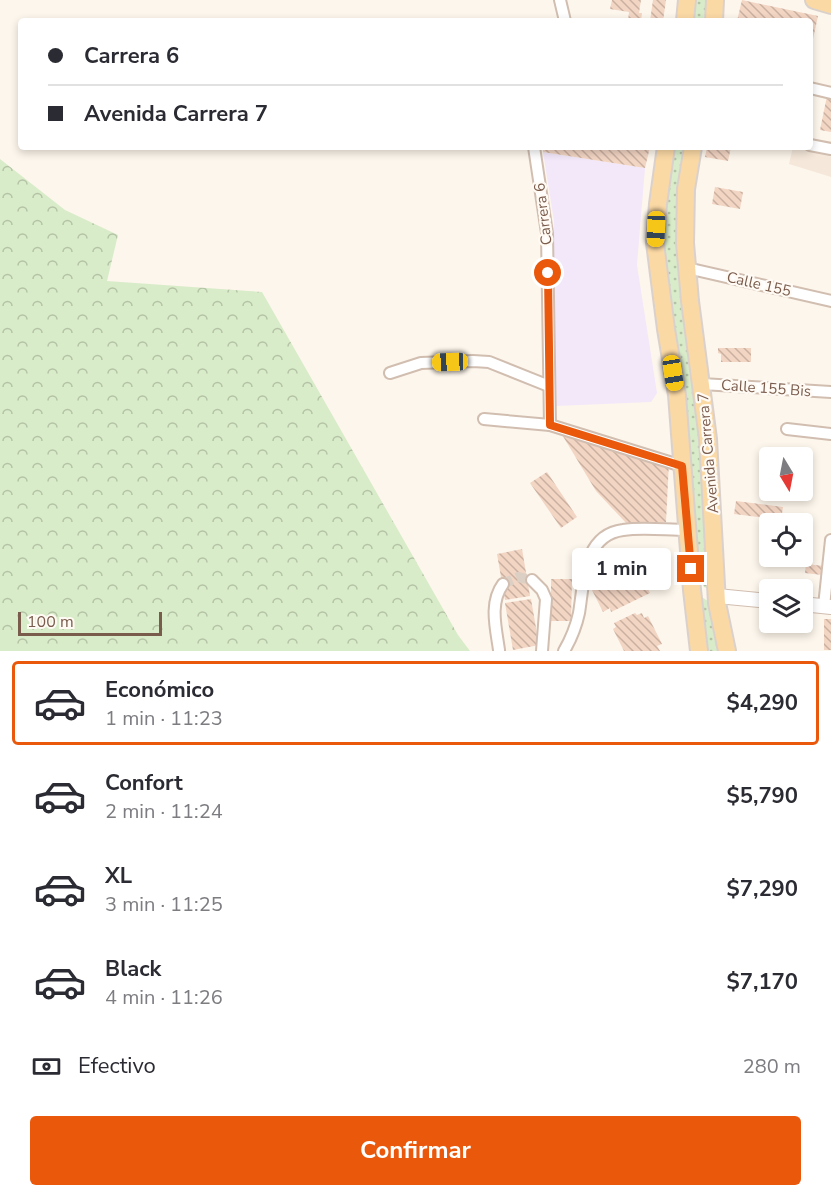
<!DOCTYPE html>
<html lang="es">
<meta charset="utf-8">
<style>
:root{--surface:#fff;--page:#f7f7f7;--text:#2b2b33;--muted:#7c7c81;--line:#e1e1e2;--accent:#ea580c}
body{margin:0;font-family:"Nunito Sans",sans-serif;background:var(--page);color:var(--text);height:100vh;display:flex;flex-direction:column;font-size:22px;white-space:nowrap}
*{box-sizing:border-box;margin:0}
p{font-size:20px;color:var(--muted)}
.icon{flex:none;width:33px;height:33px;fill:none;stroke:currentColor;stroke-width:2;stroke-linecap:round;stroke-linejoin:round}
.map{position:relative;height:651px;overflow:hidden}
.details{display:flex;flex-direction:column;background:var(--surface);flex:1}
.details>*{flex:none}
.banner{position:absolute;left:18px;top:18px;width:795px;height:132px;border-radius:6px;box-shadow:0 3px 9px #0003;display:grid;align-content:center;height:132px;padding:0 30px;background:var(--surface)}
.needle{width:39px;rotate:170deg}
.tools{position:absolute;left:759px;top:447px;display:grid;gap:12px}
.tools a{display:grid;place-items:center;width:54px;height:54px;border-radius:6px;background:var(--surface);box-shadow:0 3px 9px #0003;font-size:30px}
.scale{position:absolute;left:18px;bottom:15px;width:144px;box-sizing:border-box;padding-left:6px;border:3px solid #7a5c4d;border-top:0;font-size:16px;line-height:21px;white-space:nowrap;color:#7a5c4d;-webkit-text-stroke:4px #fffaf3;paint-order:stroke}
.end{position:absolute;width:27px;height:27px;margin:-14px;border:8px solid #ea580c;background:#fff;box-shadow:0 0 0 3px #fff}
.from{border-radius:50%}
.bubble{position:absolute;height:42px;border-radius:6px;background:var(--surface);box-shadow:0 3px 9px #0003;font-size:20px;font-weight:700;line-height:42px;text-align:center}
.car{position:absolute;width:18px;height:36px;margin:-18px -9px;border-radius:8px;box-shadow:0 0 4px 2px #0007;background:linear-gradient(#f5c518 24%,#345 0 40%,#f5c518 0 76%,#345 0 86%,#f5c518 0)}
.banner b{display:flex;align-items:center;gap:21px;height:57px;font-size:22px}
.banner b+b{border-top:2px solid var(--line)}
.banner i{width:15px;height:15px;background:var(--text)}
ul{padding:10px 0 0;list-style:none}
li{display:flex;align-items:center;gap:18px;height:84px;margin:0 12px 9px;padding:0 18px;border:3px solid transparent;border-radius:6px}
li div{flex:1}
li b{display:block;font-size:22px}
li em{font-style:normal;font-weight:700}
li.on{border-color:var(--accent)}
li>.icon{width:54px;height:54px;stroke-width:1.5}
.pay{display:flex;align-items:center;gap:15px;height:66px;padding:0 30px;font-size:22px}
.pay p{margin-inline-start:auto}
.cta{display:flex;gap:12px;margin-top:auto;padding:12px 30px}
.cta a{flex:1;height:69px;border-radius:6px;background:var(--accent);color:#fff;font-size:24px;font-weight:700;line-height:69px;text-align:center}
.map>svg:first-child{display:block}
.residential{fill:#f5e8da}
.education{fill:#f3e8fa}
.grass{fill:url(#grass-dots)}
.forest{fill:url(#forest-crowns)}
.building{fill:url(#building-back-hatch)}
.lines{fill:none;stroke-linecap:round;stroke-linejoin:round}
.minor-tunnel{stroke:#dcd0c4;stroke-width:10;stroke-dasharray:10 5;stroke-linecap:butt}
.minor-casing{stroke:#d1beb0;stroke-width:14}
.tertiary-casing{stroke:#d1beb0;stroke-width:16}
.primary-casing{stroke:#dad1cd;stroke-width:20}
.minor{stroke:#fff;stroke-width:10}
.tertiary{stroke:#fff;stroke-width:14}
.primary{stroke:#fbd9a5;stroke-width:16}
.route{stroke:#ea580c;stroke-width:8}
.labels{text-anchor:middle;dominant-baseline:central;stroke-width:4.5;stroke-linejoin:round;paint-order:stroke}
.street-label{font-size:15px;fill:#7a5c4d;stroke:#fffaf3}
</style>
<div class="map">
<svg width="831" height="651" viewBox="0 0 831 651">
<defs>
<pattern id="grass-dots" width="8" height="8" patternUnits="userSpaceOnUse" patternTransform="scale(1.5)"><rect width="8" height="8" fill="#d8ecc9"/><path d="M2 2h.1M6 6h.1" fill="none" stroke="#b4c2a5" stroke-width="1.8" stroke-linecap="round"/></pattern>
<pattern id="forest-crowns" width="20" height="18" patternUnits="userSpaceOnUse" patternTransform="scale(1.5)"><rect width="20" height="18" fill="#d8ecc9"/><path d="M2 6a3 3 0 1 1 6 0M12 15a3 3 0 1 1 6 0" fill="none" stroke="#b4c2a5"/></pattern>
<pattern id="building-back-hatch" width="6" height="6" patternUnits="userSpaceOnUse" patternTransform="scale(1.5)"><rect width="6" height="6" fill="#f3d5c3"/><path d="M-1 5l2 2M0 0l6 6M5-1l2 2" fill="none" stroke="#cab0a1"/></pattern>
</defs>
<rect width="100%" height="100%" fill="#fdf6ec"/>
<polygon class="residential" points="793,147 831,154 831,177 789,164"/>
<polygon class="education" points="543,152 645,168 637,265 657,393 651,402 556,406 553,304 554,221"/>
<g class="grass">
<polygon points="693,0 708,0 706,21 691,21"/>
<polygon points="673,147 685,147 677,223 677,247 701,441 709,589 704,587 700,580 691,480 662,248"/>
<polygon points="697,594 711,603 720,651 705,651"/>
</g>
<polygon class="forest" points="0,159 65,210 118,235 107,281 262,292 458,635 470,651 0,651"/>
<g class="building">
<polygon points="612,0 641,0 639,13 642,13 641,21 628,21 629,12 610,9"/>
<polygon points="653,0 666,0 663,21 650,21"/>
<polygon points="742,0 818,16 811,48 810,21 737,21"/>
<polygon points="827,96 831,97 831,132 820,130"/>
<polygon points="543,147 650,147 645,168 543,152"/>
<polygon points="707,147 731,147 728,161 705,157"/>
<polygon points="715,187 743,192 740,209 712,204"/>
<polygon points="718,348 751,348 751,362 721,362 721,354 718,353"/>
<polygon points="558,428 669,462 666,522 627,524 596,491"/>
<polygon points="547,472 577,517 561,528 530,483"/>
<polygon points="736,501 783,507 781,520 734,514"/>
<polygon points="522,549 530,596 505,600 497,554"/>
<polygon points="633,558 635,560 640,558 650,579 649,580 652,587 648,589 650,593 611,612 610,608 603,612 592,590 594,589 591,582 596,579 595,576"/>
<polygon points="806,564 824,566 822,575 805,573"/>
<polygon points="551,579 572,579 571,621 551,621"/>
<polygon points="531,599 539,645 513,650 505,603"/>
<polygon points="635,613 637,615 642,613 644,618 648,616 662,644 657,646 660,651 624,651 613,629 616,627 614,623"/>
<rect x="824" y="619" width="7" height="31"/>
</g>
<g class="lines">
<polyline class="minor-tunnel" points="503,584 518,577 532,580"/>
<defs>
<g id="minor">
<polyline points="560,0 565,21"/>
<polyline points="810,88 831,93"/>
<polyline points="810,145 831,149"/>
<polyline points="534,147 547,233 550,425"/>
<polyline points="687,268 831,301"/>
<polyline points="390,373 421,363 473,361 489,362 549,386"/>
<polyline points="702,384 831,392"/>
<polyline points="484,419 550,425 682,466"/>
<polyline points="787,429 831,434"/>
<polyline points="532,580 542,590 546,599 542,651"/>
<polyline points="824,606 831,540"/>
<path d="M 499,650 C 496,628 489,603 503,584"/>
<path d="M 564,651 C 571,639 576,627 579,613 C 584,583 583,535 623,530 C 643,527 666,530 687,530"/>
</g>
<g id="tertiary">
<polyline points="717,596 770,601"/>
<polyline points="802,604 831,607"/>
</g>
<g id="primary">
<polyline points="814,0 831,5"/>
<polyline points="685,21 687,0"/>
<polyline points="714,21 715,0"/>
<polyline points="666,147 658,204 655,243 666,329 677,395 692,590 699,651"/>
<polyline points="693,147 686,189 685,243 690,301 708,439 717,603 727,651"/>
</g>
</defs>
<use href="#minor" class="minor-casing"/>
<use href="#tertiary" class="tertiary-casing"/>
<use href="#primary" class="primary-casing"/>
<use href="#minor" class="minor"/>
<use href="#tertiary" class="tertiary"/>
<use href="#primary" class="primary"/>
</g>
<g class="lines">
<polyline class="route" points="548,273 550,425 682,466 691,569"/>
</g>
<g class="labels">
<g class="street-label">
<text transform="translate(543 214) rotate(-97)">Carrera 6</text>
<text transform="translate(759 284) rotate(13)">Calle 155</text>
<text transform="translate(766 388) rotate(4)">Calle 155 Bis</text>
<text transform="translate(708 453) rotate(-95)">Avenida Carrera 7</text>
</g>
</g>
</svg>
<div class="tools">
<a><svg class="needle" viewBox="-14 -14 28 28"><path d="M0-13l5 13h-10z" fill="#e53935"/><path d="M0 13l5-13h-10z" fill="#7c7c81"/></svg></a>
<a><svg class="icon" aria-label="locate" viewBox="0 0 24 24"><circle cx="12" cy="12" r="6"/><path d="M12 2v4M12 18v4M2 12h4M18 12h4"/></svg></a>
<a><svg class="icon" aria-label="layers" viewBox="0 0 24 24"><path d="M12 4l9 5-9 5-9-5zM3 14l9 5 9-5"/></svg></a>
</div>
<div class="scale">100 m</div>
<i class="end from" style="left:548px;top:273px"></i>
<i class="end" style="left:691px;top:569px"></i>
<div class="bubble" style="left:572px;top:548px;width:99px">1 min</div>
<i class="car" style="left:656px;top:229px;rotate:182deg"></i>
<i class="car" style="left:450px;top:362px;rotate:268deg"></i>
<i class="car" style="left:673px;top:373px;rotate:171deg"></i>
<div class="banner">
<b><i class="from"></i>Carrera 6</b>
<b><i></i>Avenida Carrera 7</b>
</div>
</div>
<section class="details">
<ul>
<li class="on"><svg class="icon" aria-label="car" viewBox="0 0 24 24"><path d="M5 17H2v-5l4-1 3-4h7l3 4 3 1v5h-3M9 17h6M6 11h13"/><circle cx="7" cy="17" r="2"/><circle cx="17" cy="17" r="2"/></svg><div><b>Económico</b><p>1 min · 11:23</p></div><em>$4,290</em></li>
<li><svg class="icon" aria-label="car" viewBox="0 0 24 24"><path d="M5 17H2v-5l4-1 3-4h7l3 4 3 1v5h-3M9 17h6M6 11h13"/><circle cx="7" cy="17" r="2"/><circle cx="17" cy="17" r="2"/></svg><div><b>Confort</b><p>2 min · 11:24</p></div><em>$5,790</em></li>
<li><svg class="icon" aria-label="car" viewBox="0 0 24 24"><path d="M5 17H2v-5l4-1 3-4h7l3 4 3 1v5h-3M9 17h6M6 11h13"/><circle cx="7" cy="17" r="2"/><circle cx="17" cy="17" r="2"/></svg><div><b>XL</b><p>3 min · 11:25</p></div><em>$7,290</em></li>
<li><svg class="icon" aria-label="car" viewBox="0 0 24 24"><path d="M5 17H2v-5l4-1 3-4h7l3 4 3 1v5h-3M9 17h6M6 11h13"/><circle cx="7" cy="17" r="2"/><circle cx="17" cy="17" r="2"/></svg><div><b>Black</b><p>4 min · 11:26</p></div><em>$7,170</em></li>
</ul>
<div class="pay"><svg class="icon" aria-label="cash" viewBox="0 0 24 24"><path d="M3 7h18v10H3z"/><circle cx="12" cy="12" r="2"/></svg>Efectivo<p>280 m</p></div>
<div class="cta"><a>Confirmar</a></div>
</section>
